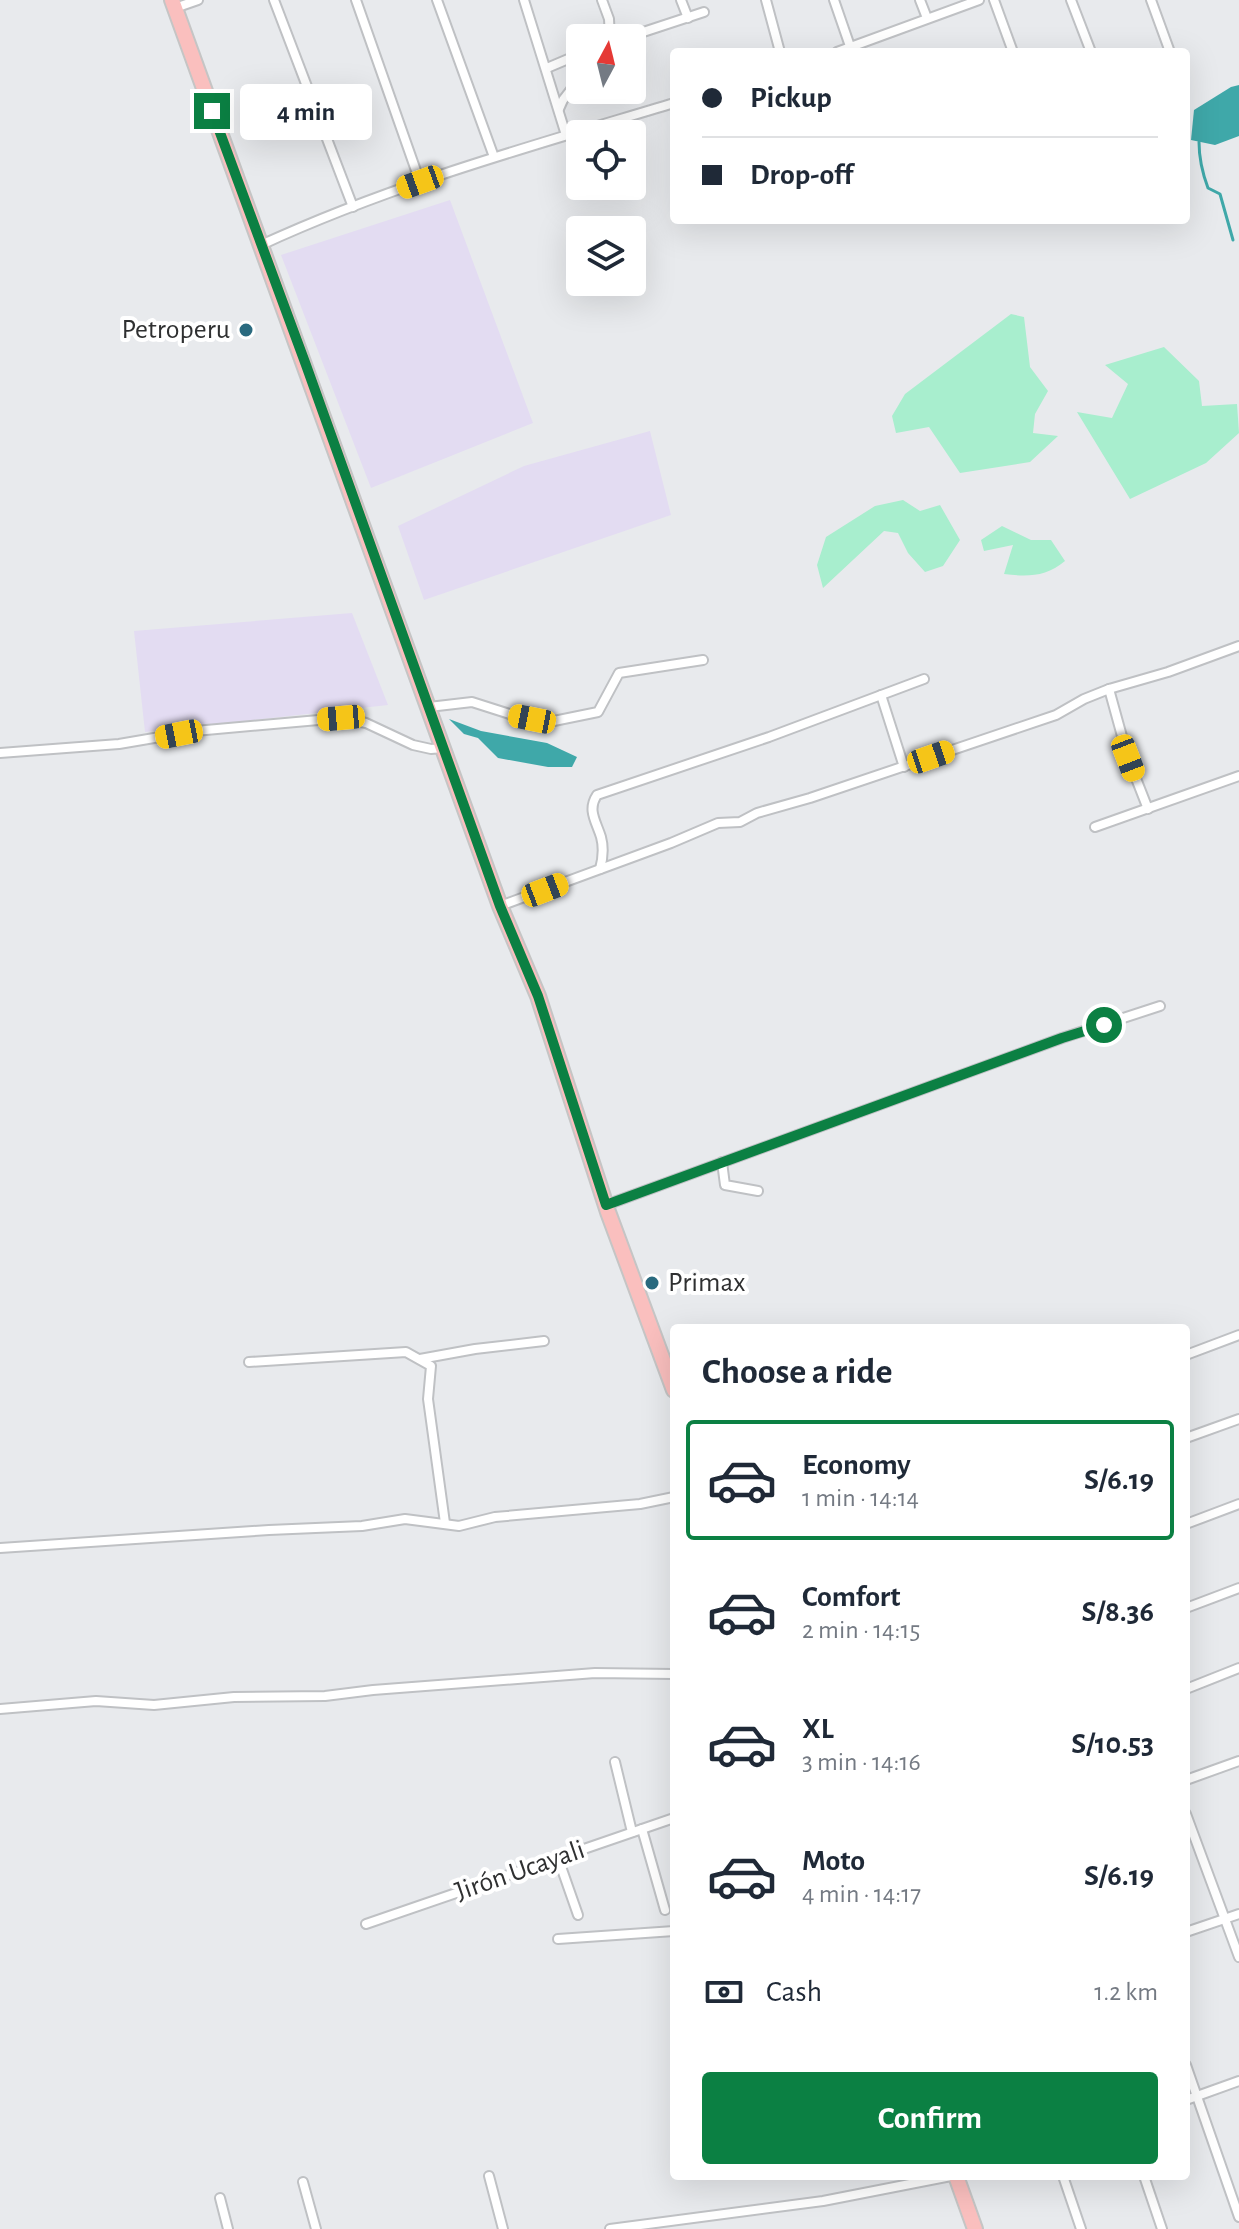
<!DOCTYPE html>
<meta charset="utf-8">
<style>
:root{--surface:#fff;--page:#f6f6f7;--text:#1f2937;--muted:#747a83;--line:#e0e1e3;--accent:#0b8043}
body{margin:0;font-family:"Alegreya Sans",sans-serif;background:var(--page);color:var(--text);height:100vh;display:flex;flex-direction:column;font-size:30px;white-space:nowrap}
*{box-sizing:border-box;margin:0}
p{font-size:26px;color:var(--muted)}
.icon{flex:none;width:44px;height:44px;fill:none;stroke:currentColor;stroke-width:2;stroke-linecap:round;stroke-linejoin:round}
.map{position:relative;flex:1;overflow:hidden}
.details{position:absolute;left:670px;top:1324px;width:520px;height:856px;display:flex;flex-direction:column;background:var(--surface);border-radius:8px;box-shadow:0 8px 32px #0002}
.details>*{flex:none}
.guide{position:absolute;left:670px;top:48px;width:520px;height:176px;border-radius:8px;box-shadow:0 8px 32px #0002;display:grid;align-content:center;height:176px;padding:0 32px;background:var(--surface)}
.needle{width:52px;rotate:7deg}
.fabs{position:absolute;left:566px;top:24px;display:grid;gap:16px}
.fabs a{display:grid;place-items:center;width:80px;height:80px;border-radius:8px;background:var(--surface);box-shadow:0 8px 32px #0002;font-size:40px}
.end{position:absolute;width:36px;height:36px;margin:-18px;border:10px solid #0b8043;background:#fff;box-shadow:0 0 0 4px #fff}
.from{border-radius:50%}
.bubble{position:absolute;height:56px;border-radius:8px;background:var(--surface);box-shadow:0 8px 32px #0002;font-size:26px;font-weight:700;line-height:56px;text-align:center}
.car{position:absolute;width:24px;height:48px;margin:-24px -12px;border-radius:10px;box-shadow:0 0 6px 2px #0007;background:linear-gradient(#f5c518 24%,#345 0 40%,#f5c518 0 76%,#345 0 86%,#f5c518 0)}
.guide b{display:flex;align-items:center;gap:28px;height:76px;font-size:30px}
.guide b+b{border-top:2px solid var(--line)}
.guide i{width:20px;height:20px;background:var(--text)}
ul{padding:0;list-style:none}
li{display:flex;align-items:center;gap:24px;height:120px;margin:0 16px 12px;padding:0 16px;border:4px solid transparent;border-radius:8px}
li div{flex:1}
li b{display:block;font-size:30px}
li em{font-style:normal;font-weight:700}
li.selected{border-color:var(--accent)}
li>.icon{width:72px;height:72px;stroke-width:1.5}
h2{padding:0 32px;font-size:36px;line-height:96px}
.pay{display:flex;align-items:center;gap:20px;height:88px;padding:0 32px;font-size:30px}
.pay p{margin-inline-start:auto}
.primary-button{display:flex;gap:16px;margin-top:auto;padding:16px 32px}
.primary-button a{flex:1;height:92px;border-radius:8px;background:var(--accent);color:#fff;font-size:32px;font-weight:700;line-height:92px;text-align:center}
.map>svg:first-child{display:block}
.industrial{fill:#e3dcf2}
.green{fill:#a8eece}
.water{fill:#3fa8a9}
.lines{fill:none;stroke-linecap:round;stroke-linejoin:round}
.stream{stroke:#3fa8a9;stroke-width:3}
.street-casing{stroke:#bfc1c4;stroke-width:12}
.highway-casing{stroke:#c5c5c5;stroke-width:18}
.street{stroke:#fff;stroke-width:8}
.highway{stroke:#fabfbe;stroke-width:14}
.route{stroke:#0b8043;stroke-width:10}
.poi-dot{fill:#2a6a7f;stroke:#fff;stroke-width:3}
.labels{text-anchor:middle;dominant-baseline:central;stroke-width:8;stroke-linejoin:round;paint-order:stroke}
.poi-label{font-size:28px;fill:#2f3031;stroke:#fff;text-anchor:end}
.street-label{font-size:28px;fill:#2f3031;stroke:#fff}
</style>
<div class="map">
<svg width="1239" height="2229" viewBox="0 0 1239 2229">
<rect width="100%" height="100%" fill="#e8eaed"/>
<g class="industrial">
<polygon points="450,200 533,423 371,488 281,255"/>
<polygon points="650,431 671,515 424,600 398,526 524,466"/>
<polygon points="352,613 388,705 145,732 134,631"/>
</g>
<g class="green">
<polygon points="1011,314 1024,317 1030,367 1048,391 1035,414 1033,433 1058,436 1030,462 960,473 929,427 896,433 892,416 905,394"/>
<polygon points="1164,347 1199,381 1202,406 1237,404 1239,433 1206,463 1130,499 1077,412 1112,418 1128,384 1105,365"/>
<polygon points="903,500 920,511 940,505 960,540 943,566 925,572 908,553 898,533 884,531 823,588 817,565 826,537 875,506"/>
<path d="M 1002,526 L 1031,540 L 1051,540 L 1065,561 C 1046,577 1027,577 1004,574 L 1013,545 L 984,551 L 981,540 Z"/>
</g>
<g class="water">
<polygon points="1239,85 1239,136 1215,145 1191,140 1194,110 1231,87"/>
<polygon points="449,719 481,731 547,743 577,757 572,767 548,767 498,758 478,738 464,734"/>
</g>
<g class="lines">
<path class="stream" d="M 1199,142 C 1199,159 1202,172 1208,188 L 1220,194 L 1233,240"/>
<defs>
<g id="street">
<polyline points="274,0 353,207"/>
<polyline points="356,0 420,182"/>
<polyline points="437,0 494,157"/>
<polyline points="524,0 566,135"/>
<polyline points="602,0 609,19 610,38"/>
<polyline points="681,0 688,18"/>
<polyline points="766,0 780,52"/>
<polyline points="834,0 852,52"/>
<polyline points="920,0 927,18"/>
<polyline points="994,0 1013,52"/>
<polyline points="1071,0 1091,52"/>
<polyline points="1151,0 1170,52"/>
<polyline points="175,8 198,0"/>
<polyline points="625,38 704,12"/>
<polyline points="837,52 979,0"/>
<polyline points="547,68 580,54"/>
<polyline points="559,109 563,100 580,78"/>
<path d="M 261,245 C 393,184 535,145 674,103"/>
<polyline points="1109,689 1168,672 1239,646"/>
<polyline points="881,695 904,767"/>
<polyline points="429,707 472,702 516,716 549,722 598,712 619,673 703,660"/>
<polyline points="0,753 119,744 195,731 341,718 366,723 413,745 431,749 443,748"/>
<polyline points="1095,827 1239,776"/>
<path d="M 600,869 C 603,858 604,848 601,837 C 596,821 587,810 597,795 L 769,737 L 924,679"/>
<polyline points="500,906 671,843 718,823 740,822 757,813 810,798 1056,715 1084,699 1109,689 1128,758 1148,809"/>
<polyline points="722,1162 725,1185 758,1191"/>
<polyline points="606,1205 1062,1038 1160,1006"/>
<polyline points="1186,1355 1239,1335"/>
<polyline points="420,1359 475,1349 544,1341"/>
<polyline points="249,1362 406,1352 431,1366 428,1399 445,1523"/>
<polyline points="1186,1438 1239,1419"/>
<polyline points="1186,1524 1239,1504"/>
<polyline points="0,1548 269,1530 362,1526 405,1519 459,1526 495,1517 640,1504 674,1497"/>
<polyline points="1186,1608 1239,1588"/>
<polyline points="1186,1689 1239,1668"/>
<polyline points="0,1709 96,1701 154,1705 234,1697 325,1696 373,1690 595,1673 674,1674"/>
<polyline points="615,1762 632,1832"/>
<polyline points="1186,1780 1239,1761"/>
<polyline points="1186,1814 1239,1957"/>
<polyline points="642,1829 665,1910"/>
<polyline points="558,1858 578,1915"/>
<polyline points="366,1924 674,1818"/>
<polyline points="1186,1932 1239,1914"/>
<polyline points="558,1939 674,1931"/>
<polyline points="1186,2065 1239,2217"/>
<polyline points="1186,2100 1239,2081"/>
<polyline points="489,2176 503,2229"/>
<polyline points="1063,2176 1081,2229"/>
<polyline points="1144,2176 1162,2229"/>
<polyline points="303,2182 316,2229"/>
<polyline points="220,2198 228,2229"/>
<polyline points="610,2229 823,2201 951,2176"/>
</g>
<g id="highway">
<polyline points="172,0 500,906 538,996 608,1212 674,1390"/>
<polyline points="956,2176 975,2229"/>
</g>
</defs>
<use href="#street" class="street-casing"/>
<use href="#highway" class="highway-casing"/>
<use href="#street" class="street"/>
<use href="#highway" class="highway"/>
</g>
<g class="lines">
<polyline class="route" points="212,111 306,365 500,906 538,996 606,1205 1062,1038 1104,1025"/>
</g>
<g class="poi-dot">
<circle cx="246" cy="330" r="8"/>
<circle cx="652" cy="1283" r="8"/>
</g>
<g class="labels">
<g class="poi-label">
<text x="230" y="330">Petroperu</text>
<text x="668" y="1283" text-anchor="start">Primax</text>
</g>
<g class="street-label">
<text transform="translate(520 1871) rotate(-19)">Jirón Ucayali</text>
</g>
</g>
</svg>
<div class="fabs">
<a><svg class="needle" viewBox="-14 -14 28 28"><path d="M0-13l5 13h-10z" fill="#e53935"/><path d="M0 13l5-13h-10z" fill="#747a83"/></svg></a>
<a><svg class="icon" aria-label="locate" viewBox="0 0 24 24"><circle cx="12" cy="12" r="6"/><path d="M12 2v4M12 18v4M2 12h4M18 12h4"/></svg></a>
<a><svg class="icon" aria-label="layers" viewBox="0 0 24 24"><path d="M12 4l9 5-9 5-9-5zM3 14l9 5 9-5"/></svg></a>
</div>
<i class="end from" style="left:1104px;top:1025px"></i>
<i class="end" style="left:212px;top:111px"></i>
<div class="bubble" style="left:240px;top:84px;width:132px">4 min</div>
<i class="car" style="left:420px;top:182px;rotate:250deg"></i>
<i class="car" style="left:341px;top:718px;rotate:265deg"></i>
<i class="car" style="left:532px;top:719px;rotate:281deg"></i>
<i class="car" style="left:179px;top:734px;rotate:259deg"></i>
<i class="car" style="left:931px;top:757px;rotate:71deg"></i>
<i class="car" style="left:1128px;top:758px;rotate:159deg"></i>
<i class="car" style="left:545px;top:890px;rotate:69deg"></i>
<div class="guide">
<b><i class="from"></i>Pickup</b>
<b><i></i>Drop-off</b>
</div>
<section class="details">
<h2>Choose a ride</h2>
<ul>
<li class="selected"><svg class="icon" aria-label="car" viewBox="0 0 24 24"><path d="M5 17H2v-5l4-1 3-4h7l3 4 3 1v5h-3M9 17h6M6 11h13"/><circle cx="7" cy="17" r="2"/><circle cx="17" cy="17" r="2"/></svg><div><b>Economy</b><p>1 min · 14:14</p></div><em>S/6.19</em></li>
<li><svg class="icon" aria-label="car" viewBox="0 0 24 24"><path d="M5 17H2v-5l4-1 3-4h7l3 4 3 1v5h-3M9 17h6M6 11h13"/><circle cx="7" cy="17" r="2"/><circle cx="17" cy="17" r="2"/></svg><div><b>Comfort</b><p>2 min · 14:15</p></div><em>S/8.36</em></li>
<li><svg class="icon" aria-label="car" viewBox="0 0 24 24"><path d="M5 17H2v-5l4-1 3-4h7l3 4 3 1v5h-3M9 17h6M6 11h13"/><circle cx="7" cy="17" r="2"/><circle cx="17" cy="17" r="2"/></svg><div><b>XL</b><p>3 min · 14:16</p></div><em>S/10.53</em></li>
<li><svg class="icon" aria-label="car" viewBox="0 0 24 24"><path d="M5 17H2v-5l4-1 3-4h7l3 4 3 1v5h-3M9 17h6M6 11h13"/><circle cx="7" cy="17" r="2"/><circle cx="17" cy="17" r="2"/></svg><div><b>Moto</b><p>4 min · 14:17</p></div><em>S/6.19</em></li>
</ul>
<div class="pay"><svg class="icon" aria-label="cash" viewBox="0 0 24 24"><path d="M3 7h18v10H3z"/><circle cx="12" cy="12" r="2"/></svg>Cash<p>1.2 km</p></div>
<div class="primary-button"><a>Confirm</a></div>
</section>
</div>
